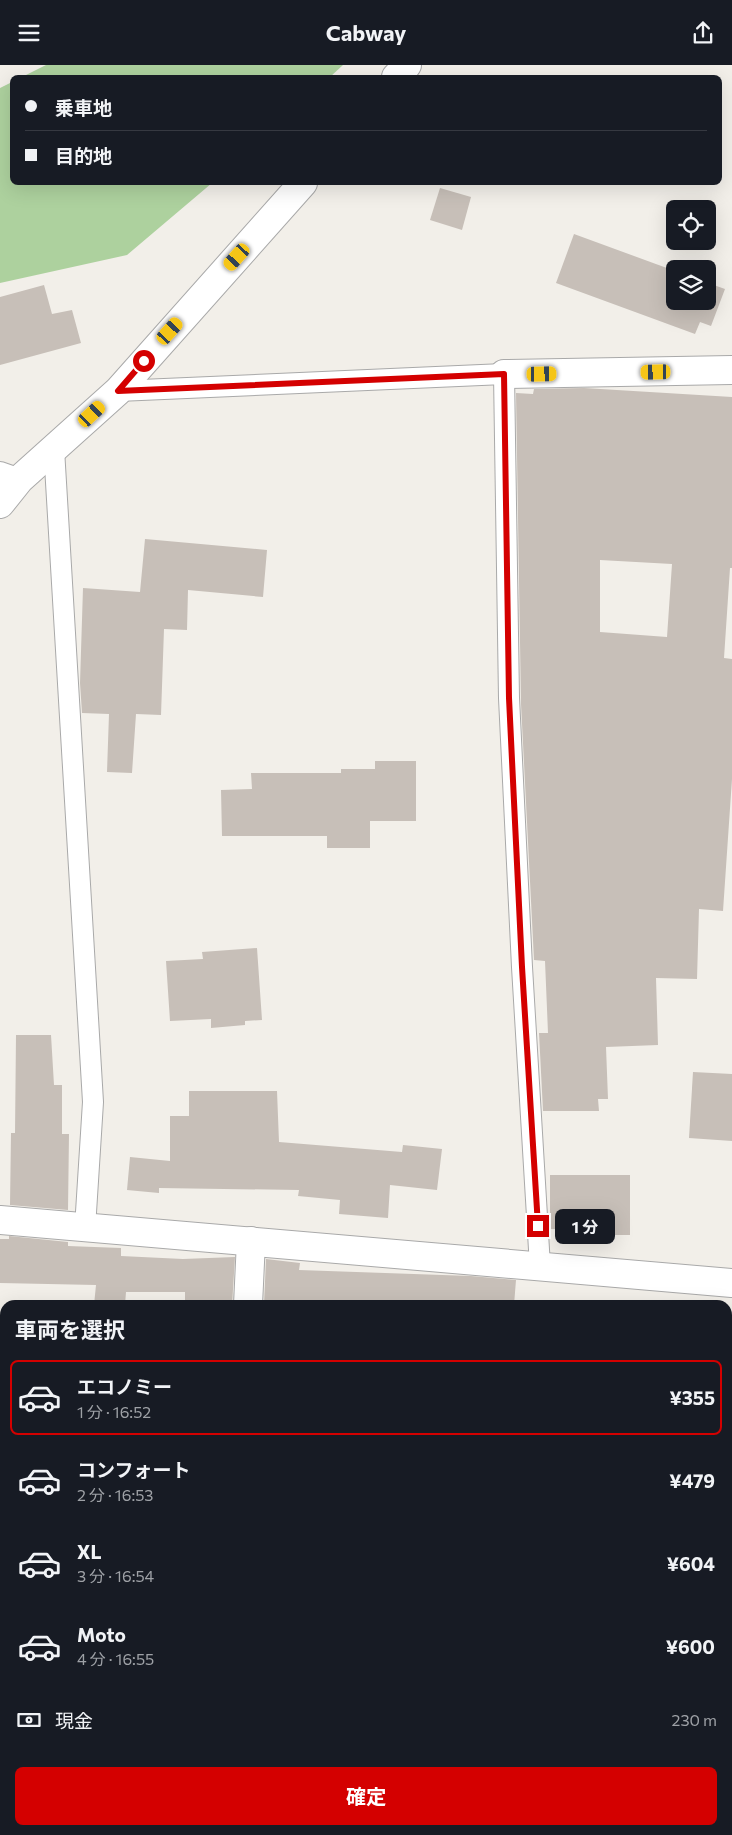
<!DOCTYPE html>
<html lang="ja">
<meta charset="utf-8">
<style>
:root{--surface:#171b24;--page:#20242c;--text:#f1f3f6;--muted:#9ea1a6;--line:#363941;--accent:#d40000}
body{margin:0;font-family:Commissioner,"Noto Sans JP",sans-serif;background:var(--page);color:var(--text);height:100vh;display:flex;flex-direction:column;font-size:19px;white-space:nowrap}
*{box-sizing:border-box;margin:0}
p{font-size:16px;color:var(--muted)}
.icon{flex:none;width:28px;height:28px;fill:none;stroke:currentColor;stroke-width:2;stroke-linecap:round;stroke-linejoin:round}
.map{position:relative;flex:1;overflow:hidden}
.sheet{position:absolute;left:0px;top:1235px;width:732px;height:535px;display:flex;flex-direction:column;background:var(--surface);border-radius:15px 15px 0 0;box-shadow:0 5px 20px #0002}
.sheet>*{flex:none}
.hud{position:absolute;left:10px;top:10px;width:712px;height:110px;border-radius:8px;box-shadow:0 5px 20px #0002;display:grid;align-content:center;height:110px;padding:0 15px;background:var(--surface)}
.controls{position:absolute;left:666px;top:135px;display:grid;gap:10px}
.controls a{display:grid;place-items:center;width:50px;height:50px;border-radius:8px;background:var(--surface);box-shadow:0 5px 20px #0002;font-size:25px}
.end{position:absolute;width:22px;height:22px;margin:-11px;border:6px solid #d40000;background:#fff;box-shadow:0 0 0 2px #fff}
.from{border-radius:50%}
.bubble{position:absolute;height:35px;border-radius:8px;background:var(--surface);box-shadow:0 5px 20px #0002;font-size:16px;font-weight:700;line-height:35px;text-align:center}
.car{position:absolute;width:15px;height:30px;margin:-15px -8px;border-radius:6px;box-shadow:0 0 4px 1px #0007;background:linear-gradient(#f5c518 24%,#345 0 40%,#f5c518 0 76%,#345 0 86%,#f5c518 0)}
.hud b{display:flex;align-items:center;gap:18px;height:48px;font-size:19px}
.hud b+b{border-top:1px solid var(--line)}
.hud i{width:12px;height:12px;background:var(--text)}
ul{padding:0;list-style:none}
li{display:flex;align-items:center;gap:15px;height:75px;margin:0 10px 8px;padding:0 5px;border:2px solid transparent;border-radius:8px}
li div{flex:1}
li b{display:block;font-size:19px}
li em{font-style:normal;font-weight:700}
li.on{border-color:var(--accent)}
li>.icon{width:45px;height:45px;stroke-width:1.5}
h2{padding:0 15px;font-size:22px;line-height:60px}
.pay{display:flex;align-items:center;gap:12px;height:55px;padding:0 15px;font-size:19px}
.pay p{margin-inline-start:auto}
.cta{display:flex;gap:10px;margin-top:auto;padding:10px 15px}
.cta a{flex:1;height:58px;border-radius:8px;background:var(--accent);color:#fff;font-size:20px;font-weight:700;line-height:58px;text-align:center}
header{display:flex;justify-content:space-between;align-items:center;height:65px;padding:0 15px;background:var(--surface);font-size:22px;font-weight:700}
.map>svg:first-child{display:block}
.forest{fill:#add19e}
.building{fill:#c7bfb8;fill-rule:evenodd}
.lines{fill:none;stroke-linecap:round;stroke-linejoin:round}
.lane-casing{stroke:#a9a9a9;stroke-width:22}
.street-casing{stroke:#a9a9a9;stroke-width:30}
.lane{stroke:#fff;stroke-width:20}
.street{stroke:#fff;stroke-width:28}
.route{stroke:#d40000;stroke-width:6}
</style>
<header><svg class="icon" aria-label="menu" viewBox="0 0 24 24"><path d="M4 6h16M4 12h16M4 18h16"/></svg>Cabway<svg class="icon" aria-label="share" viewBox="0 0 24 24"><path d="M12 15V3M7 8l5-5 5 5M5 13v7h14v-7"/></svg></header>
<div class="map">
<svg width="732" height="1770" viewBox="0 0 732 1770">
<rect width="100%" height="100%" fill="#f2efe9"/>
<g class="forest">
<polygon points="46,0 343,0 330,12 22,12"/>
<polygon points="12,17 12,118 212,118 127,190 0,218 0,23"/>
</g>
<g class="building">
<polygon points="440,123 471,132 462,165 430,155"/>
<polygon points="574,169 675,206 675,236 708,236 708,218 725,224 711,261 700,257 695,269 556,218"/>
<polygon points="44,220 52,249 72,245 81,278 0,300 0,232"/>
<path d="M 584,323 L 732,332 L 732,503 L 730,503 L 724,593 L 732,594 L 732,714 L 723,846 L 699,844 L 697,914 L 656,913 L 658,980 L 606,982 L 608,1034 L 598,1034 L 599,1046 L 543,1046 L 539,968 L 548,968 L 545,896 L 534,895 L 521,639 L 516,328 L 533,329 L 534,324 ZM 600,495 L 672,499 L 667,572 L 600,567 Z"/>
<polygon points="145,474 267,485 263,532 188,525 187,565 164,564 161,650 136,649 132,708 107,707 109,649 82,648 80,618 83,523 140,527"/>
<polygon points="375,696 416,696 416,756 370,756 370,783 327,783 327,771 222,771 221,725 252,724 251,708 341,708 341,704 375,704"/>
<polygon points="257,883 262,955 245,956 245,960 211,963 211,954 170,956 166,896 203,894 202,887"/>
<polygon points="16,970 51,970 54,1020 62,1020 62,1069 69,1069 68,1145 10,1140 11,1068 15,1068"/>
<polygon points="693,1007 732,1009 732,1076 689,1073"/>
<polygon points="189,1026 277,1026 279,1077 402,1087 403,1080 442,1084 437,1125 390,1120 388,1153 339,1149 340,1135 298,1131 299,1125 159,1123 159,1128 127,1125 130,1092 170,1096 170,1051 189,1051"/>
<polygon points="550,1110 630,1110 630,1170 593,1170 593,1165 550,1164"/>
<polygon points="9,1171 68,1177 68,1181 121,1183 121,1191 183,1194 235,1192 232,1240 185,1240 185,1227 126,1227 125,1240 94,1240 96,1220 0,1218 0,1174 9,1174"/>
<polygon points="266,1194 300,1198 299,1205 471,1211 516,1215 514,1240 264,1240"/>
</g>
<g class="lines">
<defs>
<g id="lane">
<polyline points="118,326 504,309 509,633 522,902 540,1201"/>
<polyline points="54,384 93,1037 85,1163"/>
<polyline points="0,407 20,414"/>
<polyline points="681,1770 682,1765"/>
</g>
<g id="street">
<polyline points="396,12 407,0"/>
<polyline points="504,309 732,305"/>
<polyline points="0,439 20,414 118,326 303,118"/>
<polyline points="0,1155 732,1218"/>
<polyline points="248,1240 251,1176"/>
<polyline points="728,1550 732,1550"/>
<polyline points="221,1770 221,1765"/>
</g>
</defs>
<use href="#lane" class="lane-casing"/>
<use href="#street" class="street-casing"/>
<use href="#lane" class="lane"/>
<use href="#street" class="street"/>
</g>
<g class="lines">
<polyline class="route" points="144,296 118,326 504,309 509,633 522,902 538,1161"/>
</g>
</svg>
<div class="controls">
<a><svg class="icon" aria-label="locate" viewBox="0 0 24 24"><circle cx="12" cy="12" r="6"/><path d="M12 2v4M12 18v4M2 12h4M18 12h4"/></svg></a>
<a><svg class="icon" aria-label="layers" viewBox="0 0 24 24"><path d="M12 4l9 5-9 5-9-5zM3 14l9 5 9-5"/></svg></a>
</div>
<i class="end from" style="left:144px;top:296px"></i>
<i class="end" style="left:538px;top:1161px"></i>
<div class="bubble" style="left:555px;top:1144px;width:60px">1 分</div>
<i class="car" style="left:237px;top:192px;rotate:222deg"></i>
<i class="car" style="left:170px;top:266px;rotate:42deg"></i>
<i class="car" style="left:656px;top:307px;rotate:269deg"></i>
<i class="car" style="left:542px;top:309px;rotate:89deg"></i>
<i class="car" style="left:92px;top:349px;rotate:47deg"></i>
<div class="hud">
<b><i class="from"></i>乗車地</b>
<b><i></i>目的地</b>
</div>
<section class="sheet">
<h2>車両を選択</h2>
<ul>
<li class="on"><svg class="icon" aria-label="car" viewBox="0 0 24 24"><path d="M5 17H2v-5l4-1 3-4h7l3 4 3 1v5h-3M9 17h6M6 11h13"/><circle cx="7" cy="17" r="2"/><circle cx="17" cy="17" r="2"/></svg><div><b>エコノミー</b><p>1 分 · 16:52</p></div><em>¥355</em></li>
<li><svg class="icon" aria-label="car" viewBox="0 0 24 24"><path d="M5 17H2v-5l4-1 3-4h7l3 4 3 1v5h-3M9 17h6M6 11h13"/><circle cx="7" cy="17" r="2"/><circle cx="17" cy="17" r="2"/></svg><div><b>コンフォート</b><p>2 分 · 16:53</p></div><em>¥479</em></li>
<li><svg class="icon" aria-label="car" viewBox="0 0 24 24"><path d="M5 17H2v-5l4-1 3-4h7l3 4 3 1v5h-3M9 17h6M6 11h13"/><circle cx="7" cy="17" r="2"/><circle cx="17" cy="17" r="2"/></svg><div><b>XL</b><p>3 分 · 16:54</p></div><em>¥604</em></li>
<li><svg class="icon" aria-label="car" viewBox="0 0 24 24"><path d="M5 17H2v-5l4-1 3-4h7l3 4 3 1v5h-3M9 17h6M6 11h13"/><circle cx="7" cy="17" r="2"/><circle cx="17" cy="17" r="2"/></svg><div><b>Moto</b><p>4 分 · 16:55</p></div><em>¥600</em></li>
</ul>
<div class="pay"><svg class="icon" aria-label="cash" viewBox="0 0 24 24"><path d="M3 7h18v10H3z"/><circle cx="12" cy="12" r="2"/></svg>現金<p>230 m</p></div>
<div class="cta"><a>確定</a></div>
</section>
</div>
